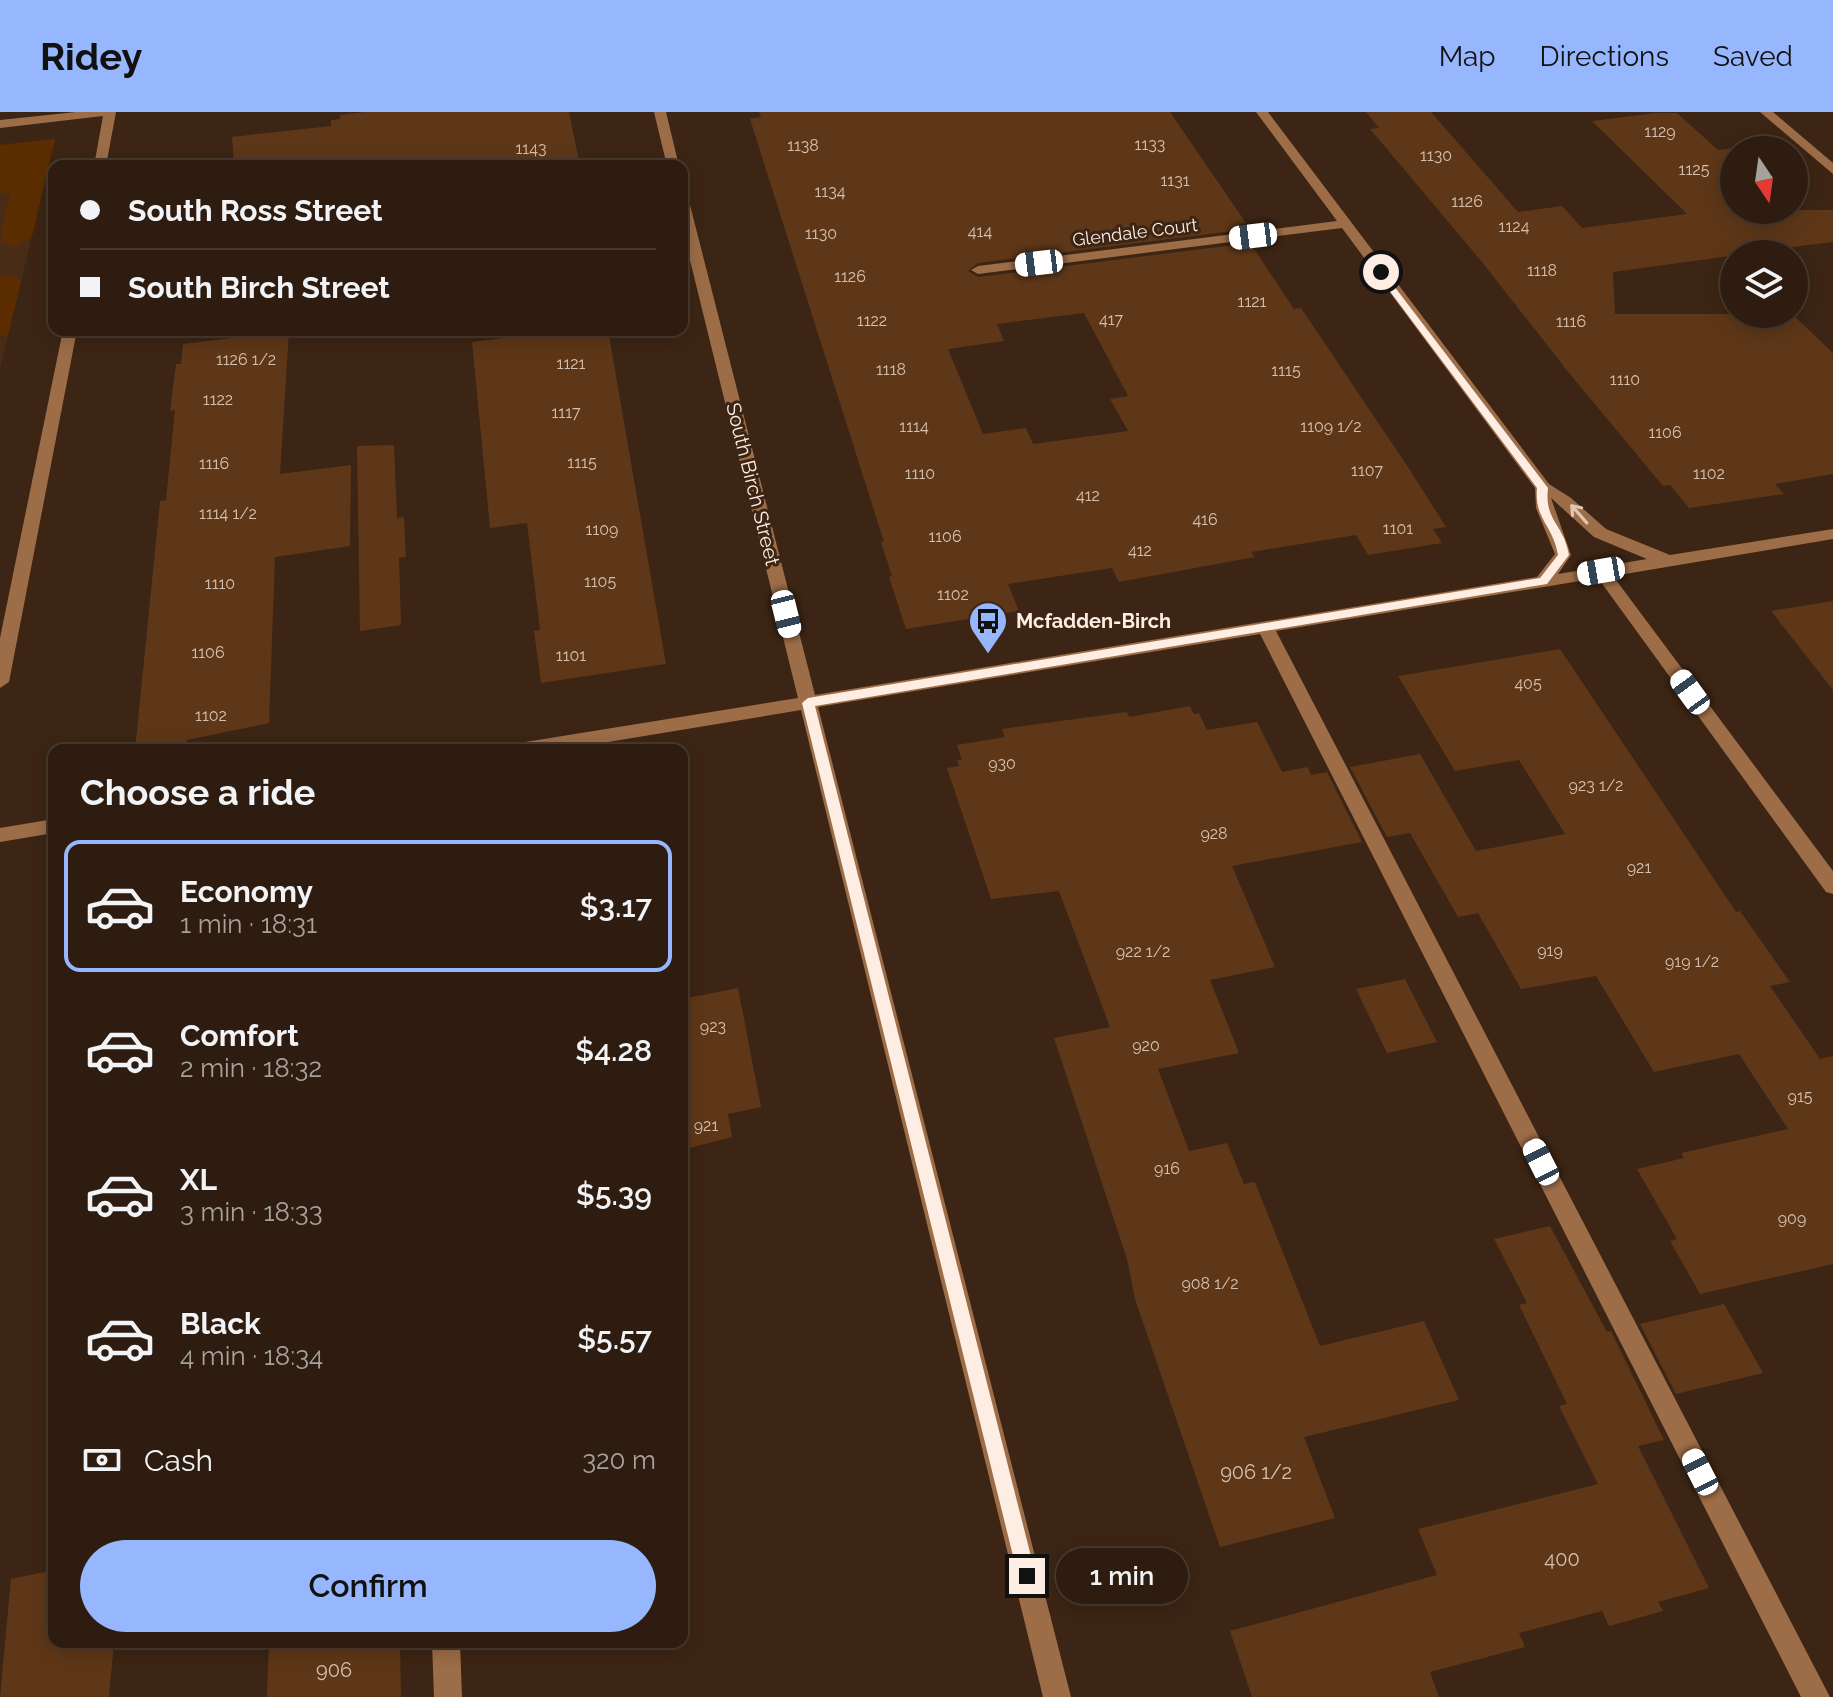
<!DOCTYPE html>
<meta charset="utf-8">
<style>
:root{--surface:#2d1c0f;--page:#39291d;--text:#f1f3f6;--muted:#a7a19e;--line:#483a2f;--accent:#96b6fd}
body{margin:0;font-family:Raleway,sans-serif;background:var(--page);color:var(--text);height:100vh;display:flex;flex-direction:column;font-size:30px;white-space:nowrap}
*{box-sizing:border-box;margin:0}
p{font-size:26px;color:var(--muted)}
.icon{flex:none;width:44px;height:44px;fill:none;stroke:currentColor;stroke-width:2;stroke-linecap:round;stroke-linejoin:round}
.map{position:relative;flex:1;overflow:hidden}
.details{position:absolute;left:48px;top:632px;width:640px;height:904px;display:flex;flex-direction:column;background:var(--surface);border-radius:16px;box-shadow:0 4px 20px #0003,0 0 0 2px var(--line)}
.details>*{flex:none}
.top-card{position:absolute;left:48px;top:48px;width:640px;height:176px;border-radius:16px;box-shadow:0 4px 20px #0003,0 0 0 2px var(--line);display:grid;align-content:center;height:176px;padding:0 32px;background:var(--surface)}
.needle{width:52px;rotate:167deg}
.tools{position:absolute;left:1720px;top:24px;display:grid;gap:16px}
.tools a{display:grid;place-items:center;width:88px;height:88px;border-radius:50%;background:var(--surface);box-shadow:0 4px 20px #0003,0 0 0 2px var(--line);font-size:40px}
.end{position:absolute;width:36px;height:36px;margin:-18px;border:10px solid #fdede2;background:#111;box-shadow:0 0 0 4px #111}
.from{border-radius:50%}
.bubble{position:absolute;height:56px;border-radius:28px;background:var(--surface);box-shadow:0 4px 20px #0003,0 0 0 2px var(--line);font-size:26px;font-weight:600;line-height:56px;text-align:center}
.car{position:absolute;width:24px;height:48px;margin:-24px -12px;border-radius:10px;box-shadow:0 0 6px 2px #0007;background:linear-gradient(#fff 24%,#345 0 40%,#fff 0 76%,#345 0 86%,#fff 0)}
.top-card b{display:flex;align-items:center;gap:28px;height:76px;font-size:30px}
.top-card b+b{border-top:2px solid var(--line)}
.top-card i{width:20px;height:20px;background:var(--text)}
ul{padding:0;list-style:none}
li{display:flex;align-items:center;gap:24px;height:132px;margin:0 16px 12px;padding:0 16px;border:4px solid transparent;border-radius:16px}
li div{flex:1}
li b{display:block;font-size:30px}
li em{font-style:normal;font-weight:600}
li.selected{border-color:var(--accent)}
li>.icon{width:72px;height:72px;stroke-width:1.5}
h2{padding:0 32px;font-size:36px;line-height:96px}
.pay{display:flex;align-items:center;gap:20px;height:88px;padding:0 32px;font-size:30px}
.pay p{margin-inline-start:auto}
.primary-button{display:flex;gap:16px;margin-top:auto;padding:16px 32px}
.primary-button a{flex:1;height:92px;border-radius:48px;background:var(--accent);color:#111;font-size:32px;font-weight:600;line-height:92px;text-align:center}
header{display:flex;align-items:center;gap:48px;box-sizing:border-box;height:112px;padding:0 40px;background:var(--accent);color:#111}
header strong{font-size:38px}
nav{display:flex;gap:44px;margin-inline-start:auto;font-size:28px}
.map>svg:first-child{display:block}
.built{fill:#492c16}
.green{fill:#5c2d00}
.building{fill:#5e3718;fill-rule:evenodd}
.lines{fill:none;stroke-linecap:round;stroke-linejoin:round}
.minor{fill:#9d6d48;fill-rule:evenodd}
.oneway{stroke:#e0c7b4}
.route{fill:#fdede2}
.labels{text-anchor:middle;dominant-baseline:central;stroke-width:6;stroke-linejoin:round;paint-order:stroke}
.number-label{font-size:16px;fill:#d5c0b0}
.far-street-label{font-size:18px;fill:#fdede2;stroke:#3c2514}
.street-label{font-size:20px;fill:#fdede2;stroke:#3c2514}
.poi-label{font-size:20px;font-weight:bold;fill:#fdede2;stroke:#3c2514;text-anchor:start}
.near-number-label{font-size:20px;fill:#d5c0b0}
</style>
<header>
<strong>Ridey</strong>
<nav><a>Map</a><a>Directions</a><a>Saved</a></nav>
</header>
<div class="map">
<svg width="1833" height="1585" viewBox="0 0 1833 1585">
<rect width="100%" height="100%" fill="#3c2514"/>
<polygon class="built" points="55,27 32,124 0,257 0,33"/>
<g class="green">
<polygon points="55,27 32,124 13,134 0,129 10,81 0,81 0,33"/>
<polygon points="9,163 21,169 8,223 0,224 0,164"/>
</g>
<g class="building">
<polygon points="365,0 569,0 580,54 234,54 232,25 331,14 331,8 340,7 340,3"/>
<path d="M 759,0 L 1170,0 L 1246,111 L 1237,113 L 1241,118 L 978,151 L 968,159 L 978,165 L 1250,131 L 1294,197 L 1301,196 L 1410,358 L 1446,415 L 1433,417 L 1442,431 L 1368,443 L 1356,423 L 1251,440 L 1255,445 L 1119,470 L 1112,456 L 1008,472 L 1019,499 L 906,517 L 889,465 L 892,464 L 881,430 L 884,430 L 750,7 L 761,5 ZM 1084,201 L 1128,284 L 1110,287 L 1128,319 L 1033,332 L 1026,316 L 983,322 L 948,237 L 1004,229 L 997,212 Z"/>
<polygon points="1366,0 1431,0 1518,100 1562,94 1582,116 1687,102 1592,9 1656,1 1677,1 1718,38 1734,36 1734,98 1833,98 1833,130 1734,142 1734,148 1730,144 1613,160 1615,202 1792,202 1833,241 1833,362 1775,372 1784,382 1689,396 1670,373 1663,374 1569,261 1482,150 1370,17 1379,16"/>
<polygon points="528,218 608,218 666,552 541,571 534,519 540,518 527,411 490,416 472,230 529,223"/>
<polygon points="289,219 280,362 351,353 350,434 275,445 269,611 187,628 186,638 135,638 160,389 166,388 175,298 170,299 176,252 181,252 183,232"/>
<polygon points="394,333 397,406 404,405 406,445 399,446 401,513 360,519 357,334"/>
<polygon points="1833,489 1833,578 1771,499"/>
<polygon points="1560,537 1736,800 1740,799 1790,870 1770,874 1820,947 1833,944 1833,1152 1700,1182 1670,1129 1677,1127 1637,1057 1684,1046 1681,1041 1788,1017 1739,942 1654,960 1596,864 1521,877 1478,801 1458,805 1410,721 1387,725 1350,655 1420,642 1476,739 1565,722 1519,648 1455,659 1398,564"/>
<polygon points="1190,594 1194,602 1199,601 1207,618 1257,610 1282,660 1308,655 1311,663 1327,660 1362,730 1232,754 1275,855 1210,868 1239,941 1158,957 1189,1039 1227,1031 1244,1072 1255,1070 1320,1234 1424,1209 1459,1288 1304,1325 1335,1406 1220,1435 1135,1187 1127,1147 1054,926 1110,915 1059,779 991,787 947,656 959,654 957,648 962,648 957,633 1005,625 1002,617 1127,600 1129,605"/>
<polygon points="1405,867 1437,930 1387,941 1356,877"/>
<polygon points="738,876 761,995 728,1002 732,1025 682,1038 682,887"/>
<polygon points="1550,1114 1607,1220 1611,1219 1664,1328 1638,1334 1709,1476 1658,1490 1663,1499 1609,1514 1602,1499 1519,1521 1525,1535 1430,1560 1439,1585 1252,1585 1230,1519 1437,1463 1418,1417 1598,1372 1559,1294 1567,1292 1519,1193 1527,1191 1494,1127"/>
<polygon points="1724,1192 1763,1261 1676,1282 1640,1212"/>
<polygon points="54,1458 54,1530 114,1530 109,1585 0,1585 11,1467"/>
<polygon points="269,1530 400,1530 401,1585 267,1585"/>
</g>
<g class="lines">
<g class="minor">
<polygon points="76,0 116,0 106,54 94,54 103,4 0,16 0,8"/>
<polygon points="654,0 666,0 679,54 667,54"/>
<path d="M 1256,0 L 1268,0 L 1549,372 L 1571,386 L 1606,417 L 1670,443 L 1833,417 L 1833,427 L 1613,464 L 1833,759 L 1833,782 L 1826,780 L 1598,466 L 1276,519 L 1830,1585 L 1801,1585 L 1260,522 L 818,595 L 1071,1585 L 1043,1585 L 801,598 L 560,638 L 510,638 L 519,631 L 798,586 L 682,116 L 682,85 L 689,89 L 815,583 L 1537,465 L 1555,442 L 1536,396 L 1535,376 L 1342,116 L 978,162 L 971,158 L 978,154 L 1337,109 ZM 1551,386 L 1594,425 L 1647,447 L 1558,462 L 1571,443 Z"/>
<polygon points="1760,0 1773,0 1833,51 1833,62"/>
<polygon points="63,218 77,218 9,570 0,576 0,526"/>
<polygon points="54,707 54,721 0,730 0,716"/>
<polygon points="432,1530 460,1530 462,1585 434,1585"/>
</g>
</g>
<defs><path id="oneway-shaft" d="M-6 0H5M1.5-3L5.5 0L1.5 3" fill="none" stroke-width="1.6" stroke-linecap="round" stroke-linejoin="round" transform="scale(2)"/></defs>
<use class="oneway" href="#oneway-shaft" transform="translate(1579 402) rotate(-131)"/>
<path class="route" d="M 1381,157 L 1548,376 C 1544,409 1564,412 1569,443 L 1547,472 L 815,594 L 1036,1464 L 1027,1473 L 1018,1464 L 802,591 L 808,586 L 1540,466 L 1558,443 C 1553,413 1534,407 1537,376 L 1377,162 Z"/>
<defs>
<symbol id="bus-pin" viewBox="-11 -11 22 30"><path d="M0 17L-7.5 6A9.5 9.5 0 1 1 7.5 6Z" fill="#96b6fd" stroke="#3c2514"/><path d="M-5-6H5V4H4V6H2V4H-2V6H-4V4H-5ZM-3.5-4V0h7V-4ZM-3.5 1.2v1.5H-2V1.2ZM2 1.2v1.5H3.5V1.2Z" fill="#111"/></symbol>
</defs>
<g fill-rule="evenodd">
<use href="#bus-pin" x="966" y="487" width="44" height="60"/>
</g>
<g class="labels">
<g class="number-label">
<text x="1660" y="19">1129</text>
<text x="1150" y="32">1133</text>
<text x="803" y="33">1138</text>
<text x="531" y="36">1143</text>
<text x="1436" y="43">1130</text>
<text x="1694" y="57">1125</text>
<text x="1175" y="68">1131</text>
<text x="830" y="79">1134</text>
<text x="1467" y="89">1126</text>
<text x="1514" y="114">1124</text>
<text x="980" y="119">414</text>
<text x="821" y="121">1130</text>
<text x="1542" y="158">1118</text>
<text x="850" y="164">1126</text>
<text x="1252" y="189">1121</text>
<text x="1111" y="207">417</text>
<text x="872" y="208">1122</text>
<text x="1571" y="209">1116</text>
<text x="246" y="247">1126 1/2</text>
<text x="571" y="251">1121</text>
<text x="891" y="257">1118</text>
<text x="1286" y="258">1115</text>
<text x="1625" y="267">1110</text>
<text x="218" y="287">1122</text>
<text x="566" y="300">1117</text>
<text x="914" y="314">1114</text>
<text x="1331" y="314">1109 1/2</text>
<text x="1665" y="320">1106</text>
<text x="582" y="350">1115</text>
<text x="214" y="351">1116</text>
<text x="1367" y="358">1107</text>
<text x="920" y="361">1110</text>
<text x="1709" y="361">1102</text>
<text x="1088" y="383">412</text>
<text x="228" y="401">1114 1/2</text>
<text x="1205" y="407">416</text>
<text x="1398" y="416">1101</text>
<text x="602" y="417">1109</text>
<text x="945" y="424">1106</text>
<text x="1140" y="438">412</text>
<text x="600" y="469">1105</text>
<text x="220" y="471">1110</text>
<text x="953" y="482">1102</text>
<text x="208" y="540">1106</text>
<text x="571" y="543">1101</text>
<text x="1528" y="571">405</text>
<text x="211" y="603">1102</text>
<text x="1002" y="651">930</text>
<text x="1596" y="673">923 1/2</text>
<text x="1214" y="721">928</text>
<text x="1639" y="755">921</text>
<text x="1550" y="838">919</text>
<text x="1143" y="839">922 1/2</text>
<text x="1692" y="849">919 1/2</text>
<text x="713" y="914">923</text>
<text x="1146" y="933">920</text>
<text x="1800" y="984">915</text>
<text x="706" y="1013">921</text>
<text x="1167" y="1056">916</text>
<text x="1792" y="1106">909</text>
<text x="1210" y="1171">908 1/2</text>
</g>
<g class="far-street-label">
<text transform="translate(1135 120) rotate(-7)">Glendale Court</text>
</g>
<g class="street-label">
<text transform="translate(753 372) rotate(76)">South Birch Street</text>
</g>
<g class="poi-label">
<text x="1016" y="509">Mcfadden-Birch</text>
</g>
<g class="near-number-label">
<text x="1256" y="1360">906 1/2</text>
<text x="1562" y="1447">400</text>
<text x="334" y="1558">906</text>
</g>
</g>
</svg>
<div class="tools">
<a><svg class="needle" viewBox="-14 -14 28 28"><path d="M0-13l5 13h-10z" fill="#e53935"/><path d="M0 13l5-13h-10z" fill="#a7a19e"/></svg></a>
<a><svg class="icon" aria-label="layers" viewBox="0 0 24 24"><path d="M12 4l9 5-9 5-9-5zM3 14l9 5 9-5"/></svg></a>
</div>
<i class="end from" style="left:1381px;top:160px"></i>
<i class="end" style="left:1027px;top:1464px"></i>
<div class="bubble" style="left:1056px;top:1436px;width:132px">1 min</div>
<i class="car" style="left:1253px;top:124px;rotate:263deg"></i>
<i class="car" style="left:1039px;top:151px;rotate:263deg"></i>
<i class="car" style="left:1601px;top:459px;rotate:260deg"></i>
<i class="car" style="left:786px;top:502px;rotate:166deg"></i>
<i class="car" style="left:1690px;top:580px;rotate:324deg"></i>
<i class="car" style="left:1541px;top:1050px;rotate:333deg"></i>
<i class="car" style="left:1700px;top:1360px;rotate:333deg"></i>
<div class="top-card">
<b><i class="from"></i>South Ross Street</b>
<b><i></i>South Birch Street</b>
</div>
<section class="details">
<h2>Choose a ride</h2>
<ul>
<li class="selected"><svg class="icon" aria-label="car" viewBox="0 0 24 24"><path d="M5 17H2v-5l4-1 3-4h7l3 4 3 1v5h-3M9 17h6M6 11h13"/><circle cx="7" cy="17" r="2"/><circle cx="17" cy="17" r="2"/></svg><div><b>Economy</b><p>1 min · 18:31</p></div><em>$3.17</em></li>
<li><svg class="icon" aria-label="car" viewBox="0 0 24 24"><path d="M5 17H2v-5l4-1 3-4h7l3 4 3 1v5h-3M9 17h6M6 11h13"/><circle cx="7" cy="17" r="2"/><circle cx="17" cy="17" r="2"/></svg><div><b>Comfort</b><p>2 min · 18:32</p></div><em>$4.28</em></li>
<li><svg class="icon" aria-label="car" viewBox="0 0 24 24"><path d="M5 17H2v-5l4-1 3-4h7l3 4 3 1v5h-3M9 17h6M6 11h13"/><circle cx="7" cy="17" r="2"/><circle cx="17" cy="17" r="2"/></svg><div><b>XL</b><p>3 min · 18:33</p></div><em>$5.39</em></li>
<li><svg class="icon" aria-label="car" viewBox="0 0 24 24"><path d="M5 17H2v-5l4-1 3-4h7l3 4 3 1v5h-3M9 17h6M6 11h13"/><circle cx="7" cy="17" r="2"/><circle cx="17" cy="17" r="2"/></svg><div><b>Black</b><p>4 min · 18:34</p></div><em>$5.57</em></li>
</ul>
<div class="pay"><svg class="icon" aria-label="cash" viewBox="0 0 24 24"><path d="M3 7h18v10H3z"/><circle cx="12" cy="12" r="2"/></svg>Cash<p>320 m</p></div>
<div class="primary-button"><a>Confirm</a></div>
</section>
</div>
